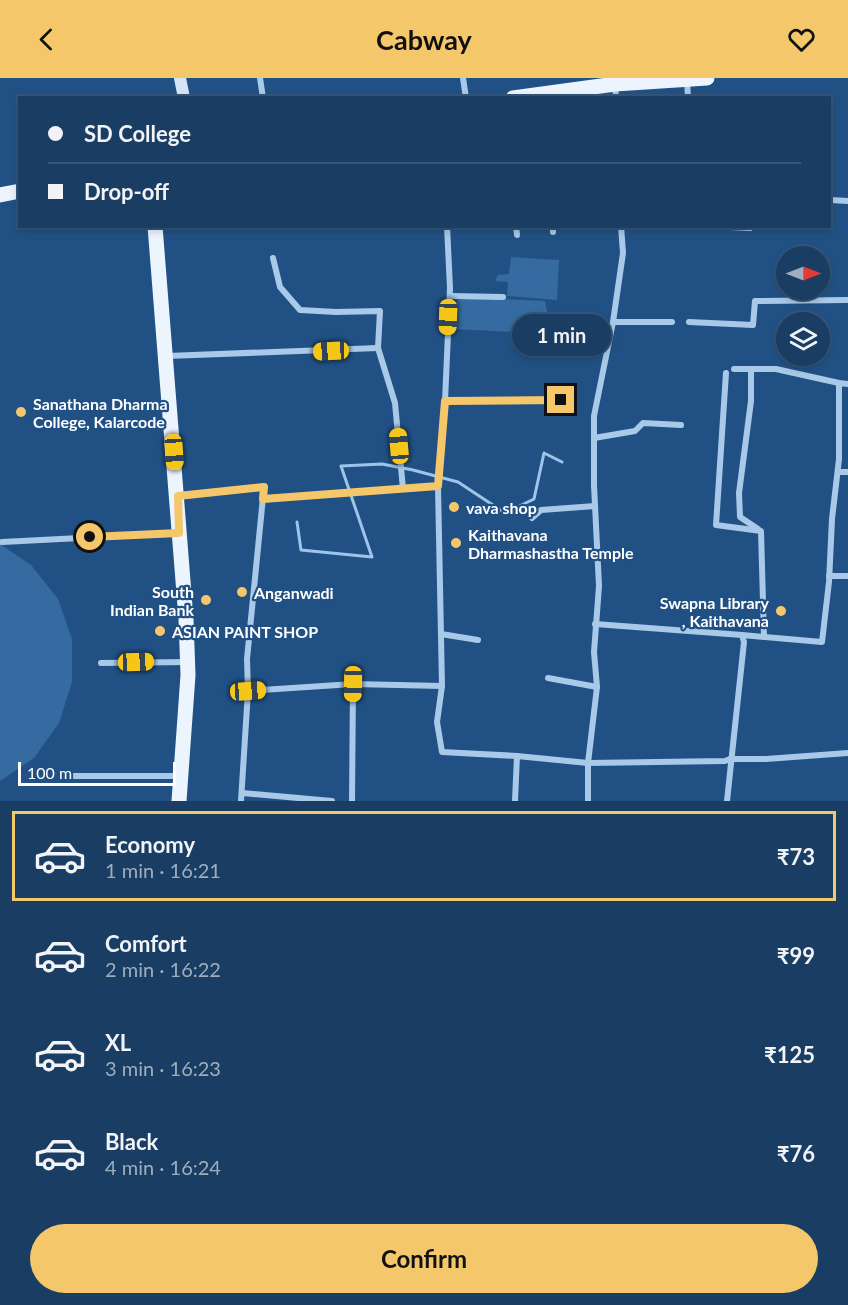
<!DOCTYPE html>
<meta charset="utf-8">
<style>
:root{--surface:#193d63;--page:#26486c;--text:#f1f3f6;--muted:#9faebe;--line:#375678;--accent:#f5c76b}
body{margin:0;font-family:Lato,sans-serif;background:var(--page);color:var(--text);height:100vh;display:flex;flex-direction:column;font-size:22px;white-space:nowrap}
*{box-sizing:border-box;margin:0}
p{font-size:20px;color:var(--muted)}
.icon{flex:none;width:33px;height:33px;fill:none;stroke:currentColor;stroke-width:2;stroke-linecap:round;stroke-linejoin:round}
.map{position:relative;height:723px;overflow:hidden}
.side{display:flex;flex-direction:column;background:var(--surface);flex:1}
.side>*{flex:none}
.guide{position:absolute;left:18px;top:18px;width:813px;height:132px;border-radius:0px;box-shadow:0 3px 9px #0003,0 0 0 2px var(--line);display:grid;align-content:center;height:132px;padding:0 30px;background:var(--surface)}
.needle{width:39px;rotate:90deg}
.tools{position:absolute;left:776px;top:168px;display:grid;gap:12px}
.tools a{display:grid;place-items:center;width:54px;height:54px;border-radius:50%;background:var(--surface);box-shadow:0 3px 9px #0003,0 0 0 2px var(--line);font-size:30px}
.scale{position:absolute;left:18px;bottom:15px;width:158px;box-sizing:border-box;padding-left:6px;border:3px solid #fff;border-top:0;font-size:16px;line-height:21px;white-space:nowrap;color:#fff;-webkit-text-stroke:4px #215184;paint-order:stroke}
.end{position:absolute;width:27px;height:27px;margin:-14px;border:8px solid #f5c76b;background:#111;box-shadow:0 0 0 3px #111}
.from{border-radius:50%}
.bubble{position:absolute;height:42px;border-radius:21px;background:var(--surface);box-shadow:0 3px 9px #0003,0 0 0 2px var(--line);font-size:20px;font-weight:700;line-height:42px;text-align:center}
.car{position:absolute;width:18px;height:36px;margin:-18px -9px;border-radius:8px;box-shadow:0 0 4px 2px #0007;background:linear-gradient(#f5c518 24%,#345 0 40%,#f5c518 0 76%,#345 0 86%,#f5c518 0)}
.guide b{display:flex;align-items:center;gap:21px;height:57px;font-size:22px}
.guide b+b{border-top:2px solid var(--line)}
.guide i{width:15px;height:15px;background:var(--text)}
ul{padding:10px 0 0;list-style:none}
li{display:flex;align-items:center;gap:18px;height:90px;margin:0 12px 9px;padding:0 18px;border:3px solid transparent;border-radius:0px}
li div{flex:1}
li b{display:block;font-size:22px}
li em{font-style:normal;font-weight:700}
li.on{border-color:var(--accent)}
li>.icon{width:54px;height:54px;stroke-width:1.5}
.primary-button{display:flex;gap:12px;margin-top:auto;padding:12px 30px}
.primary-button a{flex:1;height:69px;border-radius:36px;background:var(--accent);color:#111;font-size:24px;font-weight:700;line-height:69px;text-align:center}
header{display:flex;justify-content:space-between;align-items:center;height:78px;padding:0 30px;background:var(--accent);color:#111;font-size:27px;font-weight:700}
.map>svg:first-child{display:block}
.green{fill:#356ba1}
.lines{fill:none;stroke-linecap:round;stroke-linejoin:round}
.stream{stroke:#9dc4ea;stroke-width:3}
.street{stroke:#a9c9e9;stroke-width:6}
.secondary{stroke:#d4e5f7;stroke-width:12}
.primary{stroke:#ecf4fe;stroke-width:15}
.route{stroke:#f5c76b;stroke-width:8}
.poi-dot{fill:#f5c76b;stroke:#215184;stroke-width:2}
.labels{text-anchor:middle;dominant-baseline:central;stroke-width:4.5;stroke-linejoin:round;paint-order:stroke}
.poi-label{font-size:16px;font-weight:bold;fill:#fff;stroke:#215184;text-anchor:start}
</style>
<header><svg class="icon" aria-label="back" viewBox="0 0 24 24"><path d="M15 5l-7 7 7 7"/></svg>Cabway<svg class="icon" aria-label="heart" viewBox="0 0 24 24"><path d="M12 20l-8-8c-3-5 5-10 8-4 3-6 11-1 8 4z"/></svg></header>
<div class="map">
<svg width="848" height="723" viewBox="0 0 848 723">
<rect width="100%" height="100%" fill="#215184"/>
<g class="green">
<polygon points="511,179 559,182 557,222 507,218 508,204 495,203 498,197 509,196"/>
<polygon points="484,220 545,223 548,238 541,252 517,254 453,251 457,222"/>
<polygon points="0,466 31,487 58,521 72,561 72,604 59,645 34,680 0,703"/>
</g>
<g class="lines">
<polyline class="stream" points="297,444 301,472 372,479 341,388 382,386 413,392 458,404 505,435 534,421 544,375 562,384"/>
<g class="street">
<polyline points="260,0 263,20"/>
<polyline points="463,0 466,20"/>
<polyline points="687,2 688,20"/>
<polyline points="615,6 616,20"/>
<polyline points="830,122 848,123"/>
<polyline points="516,148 517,157"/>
<polyline points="553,148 553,154"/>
<polyline points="710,148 750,150 750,148"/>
<polyline points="273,180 280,209 300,232 336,234 380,233 378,270 395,325 403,411"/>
<polyline points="450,218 503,219"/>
<polyline points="613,244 672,244"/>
<polyline points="689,244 753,247 755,223 848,222"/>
<polyline points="167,278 378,270"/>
<polyline points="734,291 776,291 839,305"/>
<polyline points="751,291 751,323 739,415 740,439 758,451"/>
<polyline points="726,295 716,447 761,453 764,559"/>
<polyline points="445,323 561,322"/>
<polyline points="594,360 635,353 643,345 681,347"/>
<polyline points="838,394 848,394"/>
<polyline points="178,418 264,409 247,581 248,613 241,723"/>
<polyline points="263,421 438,408"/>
<polyline points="532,440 541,432 595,428"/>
<polyline points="2,464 178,455"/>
<polyline points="829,498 848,498"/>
<polyline points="595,546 742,557 744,564 727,723"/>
<polyline points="441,556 478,562"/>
<polyline points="742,557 822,564 829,504 832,441 839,381 839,305 848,306"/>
<polyline points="101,585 187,584"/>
<polyline points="548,600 597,609"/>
<polyline points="442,608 437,644 442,674 517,678 588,685 597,609 594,574 599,508 594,407 594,338 613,244 623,175 621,148"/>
<polyline points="248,613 353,606"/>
<polyline points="64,698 181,698"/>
<polyline points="242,715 332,723"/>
<polyline points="352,723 353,606 442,608 438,408 445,323 450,210 447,148"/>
<polyline points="515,723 517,678"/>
<polyline points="588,723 588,685 725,683 730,681 766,681 848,675"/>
</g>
<polyline class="secondary" points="180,0 184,20"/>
<g class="primary">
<polyline points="513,20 615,6 707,0"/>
<polyline points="0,117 20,113"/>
<polyline points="155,148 186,541 188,597 179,723"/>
</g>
</g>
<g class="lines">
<polyline class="route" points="90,459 179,455 178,418 264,409 263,421 438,408 445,323 561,322"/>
</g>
<g class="poi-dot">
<circle cx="21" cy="334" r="6"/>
<circle cx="454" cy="429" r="6"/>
<circle cx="456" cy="465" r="6"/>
<circle cx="242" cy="514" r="6"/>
<circle cx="206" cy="522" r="6"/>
<circle cx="781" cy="533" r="6"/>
<circle cx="160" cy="553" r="6"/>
</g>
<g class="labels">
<g class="poi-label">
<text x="33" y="325">Sanathana Dharma<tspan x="33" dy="18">College, Kalarcode</tspan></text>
<text x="466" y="429">vava shop</text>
<text x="468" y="456">Kaithavana<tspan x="468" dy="18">Dharmashastha Temple</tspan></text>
<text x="194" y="513" text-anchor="end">South<tspan x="194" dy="18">Indian Bank</tspan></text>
<text x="254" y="514">Anganwadi</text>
<text x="769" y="524" text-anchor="end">Swapna Library<tspan x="769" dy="18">, Kaithavana</tspan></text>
<text x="172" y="553">ASIAN PAINT SHOP</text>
</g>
</g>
</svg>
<div class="tools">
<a><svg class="needle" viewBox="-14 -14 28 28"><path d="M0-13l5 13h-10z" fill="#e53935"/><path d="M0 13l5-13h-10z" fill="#9faebe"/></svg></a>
<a><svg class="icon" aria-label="layers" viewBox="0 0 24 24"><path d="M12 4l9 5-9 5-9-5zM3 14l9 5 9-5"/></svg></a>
</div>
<div class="scale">100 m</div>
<i class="end from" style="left:90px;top:459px"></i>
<i class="end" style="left:561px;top:322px"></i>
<div class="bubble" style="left:512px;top:236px;width:99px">1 min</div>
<i class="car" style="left:448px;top:239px;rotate:182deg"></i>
<i class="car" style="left:331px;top:273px;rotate:267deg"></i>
<i class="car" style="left:399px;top:368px;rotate:355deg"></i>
<i class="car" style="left:174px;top:374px;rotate:176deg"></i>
<i class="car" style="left:136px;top:584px;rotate:88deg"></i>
<i class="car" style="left:353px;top:606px;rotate:181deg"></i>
<i class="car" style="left:248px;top:613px;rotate:86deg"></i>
<div class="guide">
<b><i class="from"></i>SD College</b>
<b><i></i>Drop-off</b>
</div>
</div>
<section class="side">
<ul>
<li class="on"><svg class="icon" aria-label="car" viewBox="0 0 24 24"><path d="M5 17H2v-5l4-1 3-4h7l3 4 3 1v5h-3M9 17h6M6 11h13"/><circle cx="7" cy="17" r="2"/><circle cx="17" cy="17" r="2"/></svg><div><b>Economy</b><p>1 min · 16:21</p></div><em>₹73</em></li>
<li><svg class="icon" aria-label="car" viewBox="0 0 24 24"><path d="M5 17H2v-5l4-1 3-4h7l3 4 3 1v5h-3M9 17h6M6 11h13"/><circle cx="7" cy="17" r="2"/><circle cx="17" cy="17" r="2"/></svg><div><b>Comfort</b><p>2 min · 16:22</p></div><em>₹99</em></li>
<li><svg class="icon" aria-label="car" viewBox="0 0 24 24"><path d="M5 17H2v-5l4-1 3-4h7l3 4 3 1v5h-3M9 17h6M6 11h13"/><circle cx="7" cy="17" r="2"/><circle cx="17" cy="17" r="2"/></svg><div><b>XL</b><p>3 min · 16:23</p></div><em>₹125</em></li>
<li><svg class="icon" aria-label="car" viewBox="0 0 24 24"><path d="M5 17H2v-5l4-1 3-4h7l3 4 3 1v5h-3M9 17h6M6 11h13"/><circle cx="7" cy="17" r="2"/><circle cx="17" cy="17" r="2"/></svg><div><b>Black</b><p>4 min · 16:24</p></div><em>₹76</em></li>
</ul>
<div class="primary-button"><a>Confirm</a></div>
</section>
